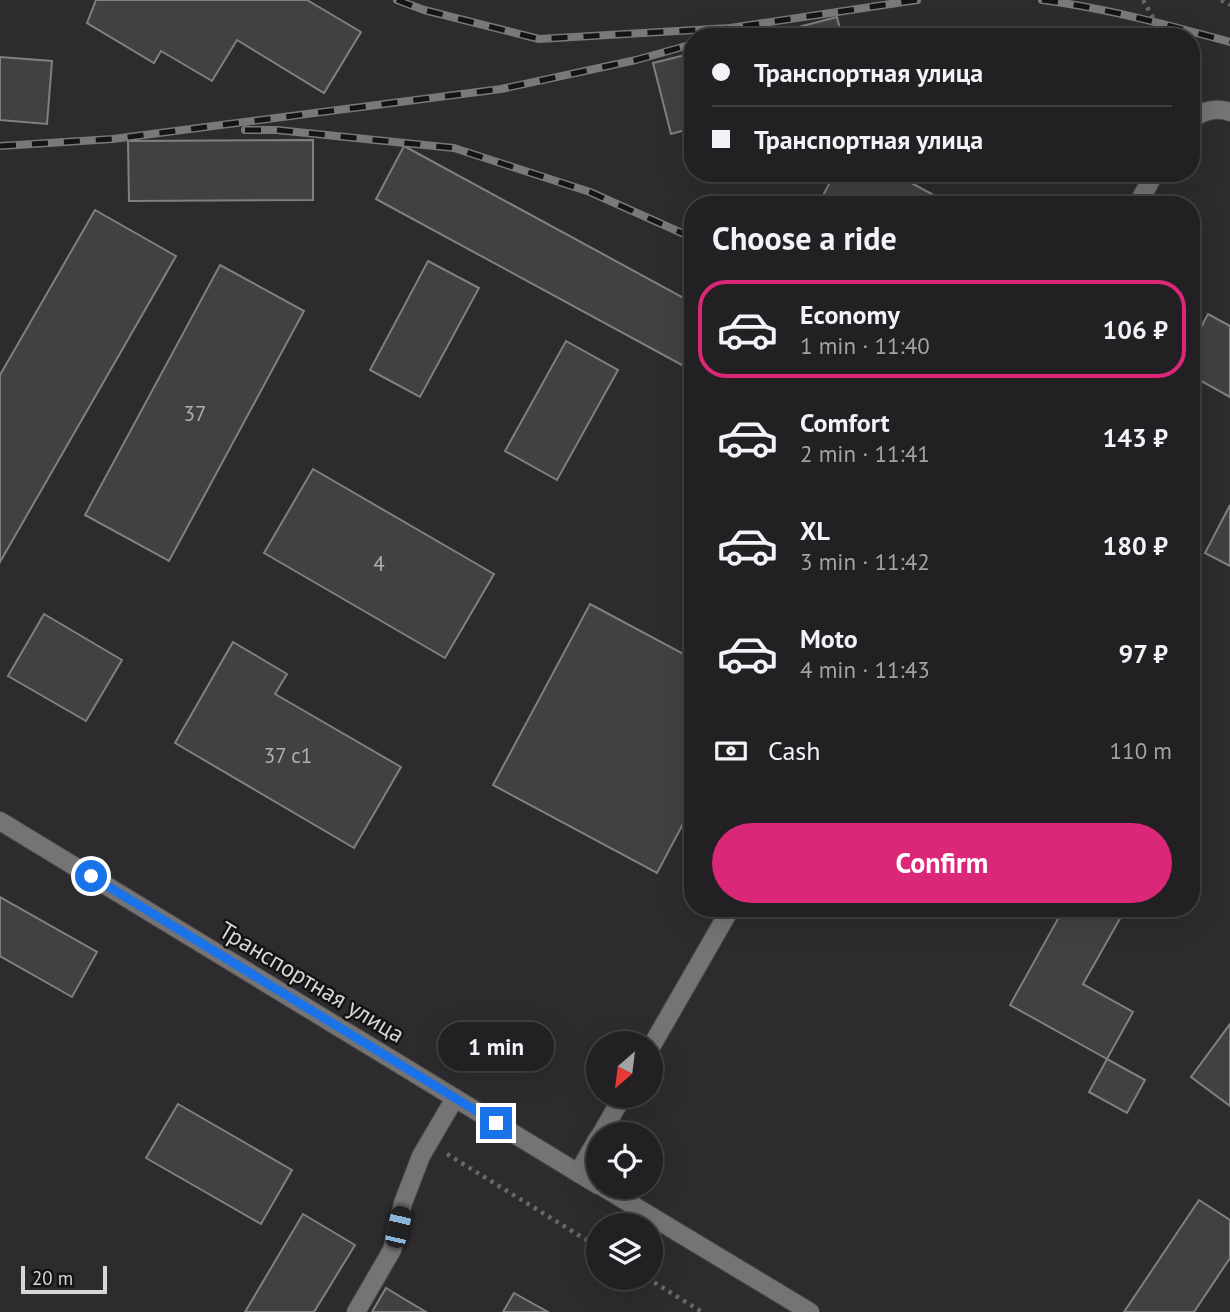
<!DOCTYPE html>
<meta charset="utf-8">
<style>
:root{--surface:#222022;--page:#2a282a;--text:#f1f3f6;--muted:#a2a3a5;--line:#3f3e40;--accent:#db2777}
body{margin:0;font-family:"PT Sans",sans-serif;background:var(--page);color:var(--text);height:100vh;display:flex;flex-direction:column;font-size:26px;white-space:nowrap}
*{box-sizing:border-box;margin:0}
p{font-size:23px;color:var(--muted)}
.icon{flex:none;width:38px;height:38px;fill:none;stroke:currentColor;stroke-width:2;stroke-linecap:round;stroke-linejoin:round}
.map{position:relative;flex:1;overflow:hidden}
.side{position:absolute;left:684px;top:196px;width:516px;height:721px;display:flex;flex-direction:column;background:var(--surface);border-radius:28px;box-shadow:0 7px 28px #0002,0 0 0 2px var(--line)}
.side>*{flex:none}
.guide{position:absolute;left:684px;top:28px;width:516px;height:154px;border-radius:28px;box-shadow:0 7px 28px #0002,0 0 0 2px var(--line);display:grid;align-content:center;height:154px;padding:0 28px;background:var(--surface)}
.needle{width:46px;rotate:208deg}
.tools{position:absolute;left:586px;top:1031px;display:grid;gap:14px}
.tools a{display:grid;place-items:center;width:77px;height:77px;border-radius:50%;background:var(--surface);box-shadow:0 7px 28px #0002,0 0 0 2px var(--line);font-size:35px}
.scale{position:absolute;left:21px;bottom:18px;width:86px;box-sizing:border-box;padding-left:7px;border:4px solid #d8d6d7;border-top:0;font-size:19px;line-height:24px;white-space:nowrap;color:#d8d6d7;-webkit-text-stroke:5px #151415;paint-order:stroke}
.end{position:absolute;width:32px;height:32px;margin:-16px;border:9px solid #1a73e8;background:#fff;box-shadow:0 0 0 4px #fff}
.from{border-radius:50%}
.bubble{position:absolute;height:49px;border-radius:24px;background:var(--surface);box-shadow:0 7px 28px #0002,0 0 0 2px var(--line);font-size:23px;font-weight:700;line-height:49px;text-align:center}
.car{position:absolute;width:21px;height:42px;margin:-21px -10px;border-radius:9px;box-shadow:0 0 5px 2px #0007;background:linear-gradient(#222 24%,#8ab4d8 0 40%,#222 0 76%,#8ab4d8 0 86%,#222 0)}
.guide b{display:flex;align-items:center;gap:24px;height:66px;font-size:26px}
.guide b+b{border-top:2px solid var(--line)}
.guide i{width:18px;height:18px;background:var(--text)}
ul{padding:0;list-style:none}
li{display:flex;align-items:center;gap:21px;height:98px;margin:0 14px 10px;padding:0 14px;border:4px solid transparent;border-radius:28px}
li div{flex:1}
li b{display:block;font-size:26px}
li em{font-style:normal;font-weight:700}
li.on{border-color:var(--accent)}
li>.icon{width:63px;height:63px;stroke-width:1.5}
h2{padding:0 28px;font-size:32px;line-height:84px}
.pay{display:flex;align-items:center;gap:18px;height:77px;padding:0 28px;font-size:26px}
.pay p{margin-inline-start:auto}
.button{display:flex;gap:14px;margin-top:auto;padding:14px 28px}
.button a{flex:1;height:80px;border-radius:42px;background:var(--accent);color:#fff;font-size:28px;font-weight:700;line-height:80px;text-align:center}
.map>svg:first-child{display:block}
.building{fill:#424042;stroke:#817f81;stroke-width:2}
.lines{fill:none;stroke-linecap:round;stroke-linejoin:round}
.minor-casing{stroke:#484647;stroke-width:20}
.path{stroke:#686668;stroke-width:4.5;stroke-dasharray:3.5 5;stroke-linecap:butt}
.minor{stroke:#767375;stroke-width:18}
.rail-casing{stroke:#7a787a;stroke-width:8}
.rail{stroke:#151415;stroke-width:5;stroke-dasharray:16;stroke-linecap:butt}
.route{stroke:#1a73e8;stroke-width:9}
.labels{text-anchor:middle;dominant-baseline:central;stroke-width:5;stroke-linejoin:round;paint-order:stroke}
.number-label{font-size:21px;fill:#b2b0b2}
.street-label{font-size:24px;fill:#d8d6d7;stroke:#151415}
</style>
<div class="map">
<svg width="1230" height="1312" viewBox="0 0 1230 1312">
<rect width="100%" height="100%" fill="#2d2b2d"/>
<g class="building">
<polygon points="96,0 307,0 361,32 324,93 237,40 212,81 161,51 154,63 87,23"/>
<polygon points="837,17 842,37 760,37"/>
<polygon points="693,53 693,128 671,134 653,63"/>
<polygon points="0,57 52,61 47,124 0,120"/>
<polygon points="313,140 313,200 129,201 128,141"/>
<polygon points="404,146 693,303 693,371 376,199"/>
<polygon points="835,173 893,173 952,205 832,205 821,199"/>
<polygon points="95,210 176,256 0,562 0,375"/>
<polygon points="428,261 479,288 420,397 370,370"/>
<polygon points="220,265 304,311 169,561 85,515"/>
<polygon points="1208,314 1230,326 1230,397 1192,376 1192,344"/>
<polygon points="566,341 618,370 557,480 505,451"/>
<polygon points="313,469 494,574 445,658 264,553"/>
<polygon points="1230,505 1230,566 1205,553"/>
<polygon points="590,604 693,659 693,805 657,873 493,785"/>
<polygon points="44,614 122,660 86,721 8,676"/>
<polygon points="233,642 287,674 275,694 401,767 354,848 175,743"/>
<polygon points="0,897 97,952 72,997 0,956"/>
<polygon points="1064,908 1126,908 1083,984 1133,1012 1107,1059 1010,1005"/>
<polygon points="1230,1024 1230,1106 1191,1077"/>
<polygon points="1107,1059 1145,1080 1127,1113 1089,1092"/>
<polygon points="178,1104 292,1170 261,1224 146,1158"/>
<polygon points="1199,1200 1230,1220 1230,1258 1194,1312 1124,1312"/>
<polygon points="303,1214 355,1245 314,1312 245,1312"/>
<polygon points="386,1288 426,1312 372,1312"/>
<polygon points="514,1293 548,1312 503,1312"/>
</g>
<g class="lines">
<defs>
<g id="minor">
<path d="M 1192,119 C 1202,111 1217,107 1230,112"/>
<polyline points="1137,205 1155,173"/>
<polyline points="0,821 598,1185"/>
<polyline points="651,1047 731,908"/>
<polyline points="601,1134 623,1096"/>
<polyline points="578,1173 598,1138"/>
<polyline points="601,1186 810,1312"/>
<polyline points="356,1312 392,1250 403,1203 421,1156 455,1098"/>
</g>
</defs>
<use href="#minor" class="minor-casing"/>
<g class="path">
<polyline points="1143,0 1164,37"/>
<polyline points="1221,0 1230,5"/>
<polyline points="447,1154 598,1247"/>
<polyline points="647,1278 702,1312"/>
</g>
<use href="#minor" class="minor"/>
<defs>
<g id="rail">
<polyline points="397,0 424,10 539,39 730,28 917,0"/>
<path d="M 1042,0 C 1106,8 1168,25 1230,42"/>
<polyline points="245,130 277,130 454,148 590,192 693,238"/>
<polyline points="0,146 113,139 501,89 636,60 693,44"/>
</g>
</defs>
<use href="#rail" class="rail-casing"/>
<use href="#rail" class="rail"/>
</g>
<g class="lines">
<polyline class="route" points="91,876 496,1123"/>
</g>
<g class="labels">
<g class="number-label">
<text x="195" y="413">37</text>
<text x="379" y="563">4</text>
<text x="288" y="755">37 с1</text>
</g>
<g class="street-label">
<text transform="translate(312 982) rotate(31)">Транспортная улица</text>
</g>
</g>
</svg>
<div class="tools">
<a><svg class="needle" viewBox="-14 -14 28 28"><path d="M0-13l5 13h-10z" fill="#e53935"/><path d="M0 13l5-13h-10z" fill="#a2a3a5"/></svg></a>
<a><svg class="icon" aria-label="locate" viewBox="0 0 24 24"><circle cx="12" cy="12" r="6"/><path d="M12 2v4M12 18v4M2 12h4M18 12h4"/></svg></a>
<a><svg class="icon" aria-label="layers" viewBox="0 0 24 24"><path d="M12 4l9 5-9 5-9-5zM3 14l9 5 9-5"/></svg></a>
</div>
<div class="scale">20 m</div>
<i class="end from" style="left:91px;top:876px"></i>
<i class="end" style="left:496px;top:1123px"></i>
<div class="bubble" style="left:438px;top:1022px;width:116px">1 min</div>
<i class="car" style="left:398px;top:1227px;rotate:13deg"></i>
<div class="guide">
<b><i class="from"></i>Транспортная улица</b>
<b><i></i>Транспортная улица</b>
</div>
<section class="side">
<h2>Choose a ride</h2>
<ul>
<li class="on"><svg class="icon" aria-label="car" viewBox="0 0 24 24"><path d="M5 17H2v-5l4-1 3-4h7l3 4 3 1v5h-3M9 17h6M6 11h13"/><circle cx="7" cy="17" r="2"/><circle cx="17" cy="17" r="2"/></svg><div><b>Economy</b><p>1 min · 11:40</p></div><em>106 ₽</em></li>
<li><svg class="icon" aria-label="car" viewBox="0 0 24 24"><path d="M5 17H2v-5l4-1 3-4h7l3 4 3 1v5h-3M9 17h6M6 11h13"/><circle cx="7" cy="17" r="2"/><circle cx="17" cy="17" r="2"/></svg><div><b>Comfort</b><p>2 min · 11:41</p></div><em>143 ₽</em></li>
<li><svg class="icon" aria-label="car" viewBox="0 0 24 24"><path d="M5 17H2v-5l4-1 3-4h7l3 4 3 1v5h-3M9 17h6M6 11h13"/><circle cx="7" cy="17" r="2"/><circle cx="17" cy="17" r="2"/></svg><div><b>XL</b><p>3 min · 11:42</p></div><em>180 ₽</em></li>
<li><svg class="icon" aria-label="car" viewBox="0 0 24 24"><path d="M5 17H2v-5l4-1 3-4h7l3 4 3 1v5h-3M9 17h6M6 11h13"/><circle cx="7" cy="17" r="2"/><circle cx="17" cy="17" r="2"/></svg><div><b>Moto</b><p>4 min · 11:43</p></div><em>97 ₽</em></li>
</ul>
<div class="pay"><svg class="icon" aria-label="cash" viewBox="0 0 24 24"><path d="M3 7h18v10H3z"/><circle cx="12" cy="12" r="2"/></svg>Cash<p>110 m</p></div>
<div class="button"><a>Confirm</a></div>
</section>
</div>
